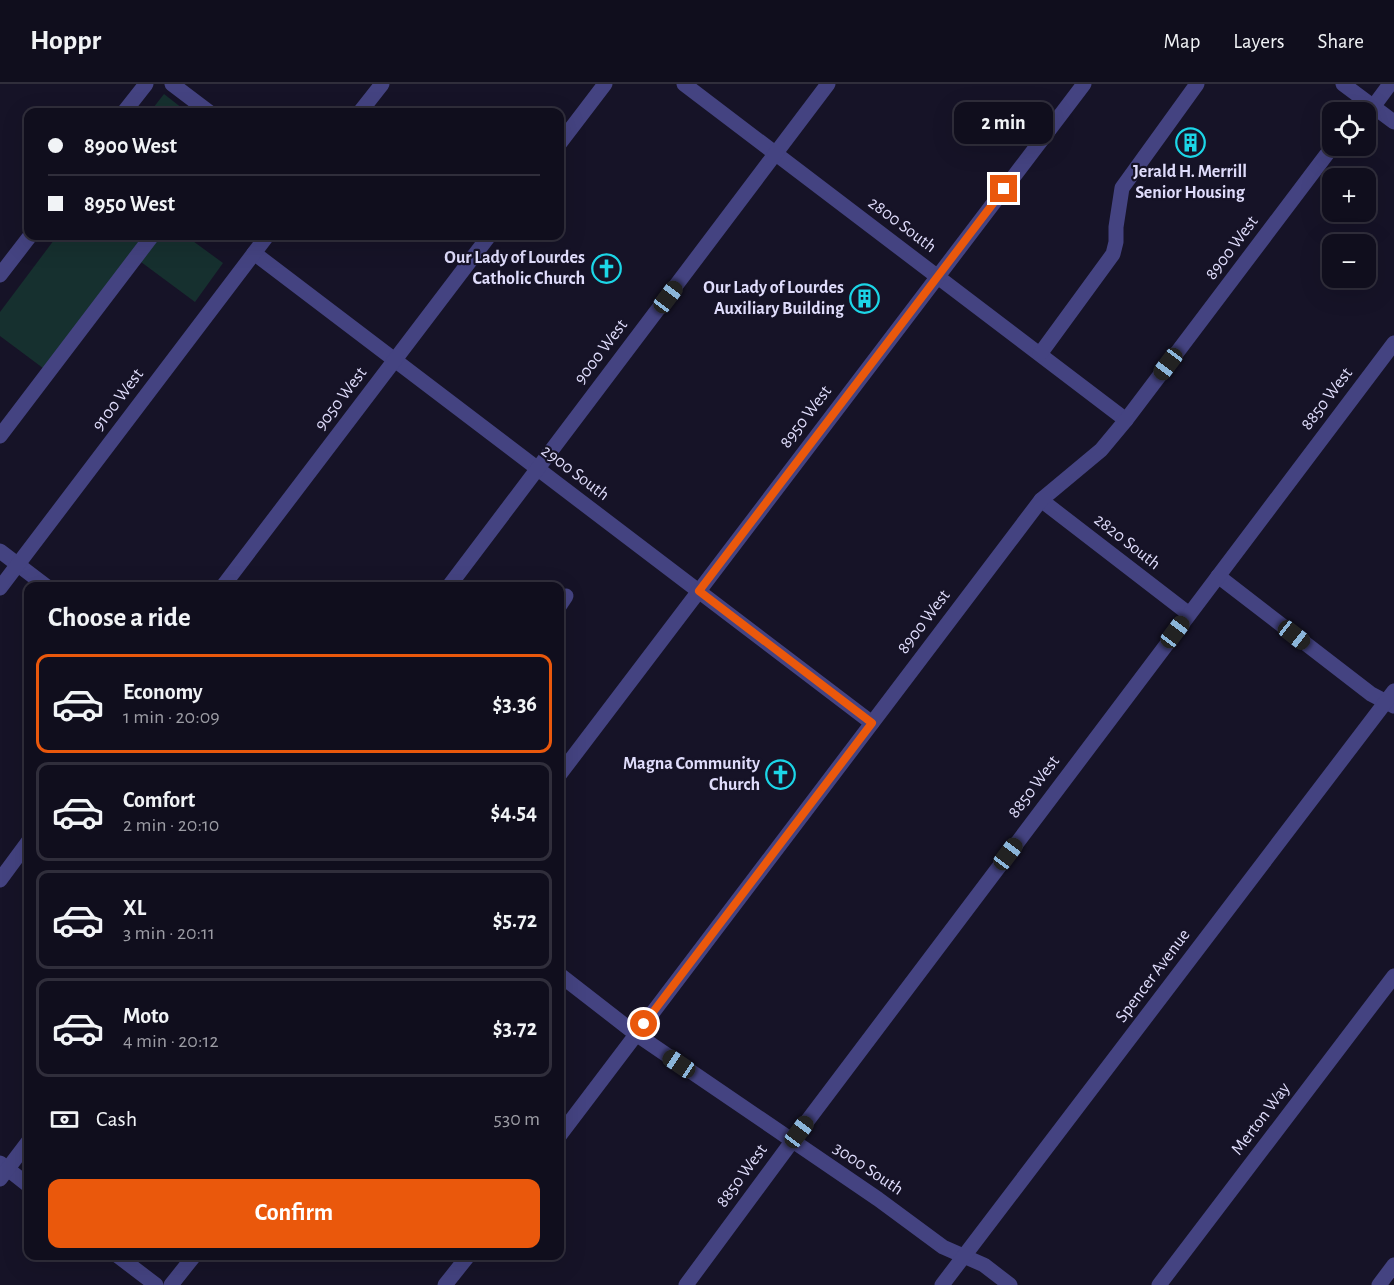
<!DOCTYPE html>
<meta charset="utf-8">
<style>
:root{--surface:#100e1d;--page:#191726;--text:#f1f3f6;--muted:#9c9ca4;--line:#302e3b;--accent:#ea580c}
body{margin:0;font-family:"Alegreya Sans",sans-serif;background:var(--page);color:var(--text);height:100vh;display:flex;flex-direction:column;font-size:22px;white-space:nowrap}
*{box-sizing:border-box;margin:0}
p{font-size:20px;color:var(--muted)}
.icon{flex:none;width:33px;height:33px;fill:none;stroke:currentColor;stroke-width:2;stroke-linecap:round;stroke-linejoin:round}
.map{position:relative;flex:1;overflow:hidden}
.drawer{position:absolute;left:24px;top:498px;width:540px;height:678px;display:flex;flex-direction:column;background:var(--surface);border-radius:12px;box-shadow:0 6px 24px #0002,0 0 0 2px var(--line)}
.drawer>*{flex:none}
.hud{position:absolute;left:24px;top:24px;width:540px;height:132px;border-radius:12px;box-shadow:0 6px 24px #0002,0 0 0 2px var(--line);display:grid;align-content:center;height:132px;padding:0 24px;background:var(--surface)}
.controls{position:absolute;left:1322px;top:18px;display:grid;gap:12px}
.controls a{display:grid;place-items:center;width:54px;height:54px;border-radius:12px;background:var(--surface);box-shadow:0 6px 24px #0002,0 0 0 2px var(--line);font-size:30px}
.end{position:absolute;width:27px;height:27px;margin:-14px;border:8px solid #ea580c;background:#fff;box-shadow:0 0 0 3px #fff}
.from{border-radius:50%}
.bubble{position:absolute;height:42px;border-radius:12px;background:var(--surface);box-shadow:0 6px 24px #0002,0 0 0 2px var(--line);font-size:20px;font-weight:700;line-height:42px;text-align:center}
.car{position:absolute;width:18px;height:36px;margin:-18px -9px;border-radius:8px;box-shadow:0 0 4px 2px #0007;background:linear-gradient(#222 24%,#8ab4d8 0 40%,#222 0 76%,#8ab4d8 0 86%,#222 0)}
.hud b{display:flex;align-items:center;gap:21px;height:57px;font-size:22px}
.hud b+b{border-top:2px solid var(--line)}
.hud i{width:15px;height:15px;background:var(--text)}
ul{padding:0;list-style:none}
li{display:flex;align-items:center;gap:18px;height:99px;margin:0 12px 9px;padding:0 12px;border:3px solid var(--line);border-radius:12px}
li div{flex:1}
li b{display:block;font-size:22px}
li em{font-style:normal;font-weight:700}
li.current{border-color:var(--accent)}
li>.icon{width:54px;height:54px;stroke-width:1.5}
h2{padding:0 24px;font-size:27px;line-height:72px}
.pay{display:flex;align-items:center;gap:15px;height:66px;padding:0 24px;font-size:22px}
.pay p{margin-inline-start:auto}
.primary-button{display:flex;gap:12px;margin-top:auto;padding:12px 24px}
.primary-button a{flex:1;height:69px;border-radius:12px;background:var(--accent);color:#fff;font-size:24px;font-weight:700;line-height:69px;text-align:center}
header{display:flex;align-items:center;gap:36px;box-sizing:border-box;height:84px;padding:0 30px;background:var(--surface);border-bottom:2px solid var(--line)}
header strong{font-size:28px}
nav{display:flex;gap:33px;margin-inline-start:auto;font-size:21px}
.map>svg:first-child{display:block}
.green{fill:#16302f}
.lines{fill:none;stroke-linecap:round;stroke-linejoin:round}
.minor{stroke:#444381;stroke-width:15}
.route{stroke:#ea580c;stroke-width:8}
.labels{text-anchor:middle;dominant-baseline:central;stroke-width:4.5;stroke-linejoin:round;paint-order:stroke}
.poi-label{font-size:18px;font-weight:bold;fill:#dfdcfb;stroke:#161327;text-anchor:end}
.street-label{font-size:18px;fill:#dfdcfb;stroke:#161327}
</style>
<header>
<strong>Hoppr</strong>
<nav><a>Map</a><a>Layers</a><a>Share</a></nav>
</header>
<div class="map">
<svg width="1394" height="1201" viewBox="0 0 1394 1201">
<rect width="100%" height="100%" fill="#161327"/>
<g class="green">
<polygon points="164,10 187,28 150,28"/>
<polygon points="57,152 186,152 223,179 195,218 137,175 51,290 0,252 0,228"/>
</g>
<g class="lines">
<g class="minor">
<polyline points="172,0 209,28"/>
<polyline points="684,0 1126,336"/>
<polyline points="1343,0 1394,38"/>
<polyline points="1373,23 1390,0"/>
<polyline points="124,28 146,0"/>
<polyline points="360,28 382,0"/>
<polyline points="560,59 605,0"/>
<polyline points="254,169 872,639"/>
<polyline points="0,191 30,152"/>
<polyline points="1040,270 1113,170 1116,158 1116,143 1122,104 1197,0"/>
<polyline points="0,352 152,152"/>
<polyline points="1041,416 1189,530"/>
<polyline points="0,467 46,502"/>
<polyline points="1218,492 1371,610 1394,622"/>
<polyline points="223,502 489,152"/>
<polyline points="449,502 828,0"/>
<polyline points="0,504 267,152"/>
<polyline points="560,521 566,512"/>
<polyline points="560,690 1084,0"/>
<polyline points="0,796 28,758"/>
<polyline points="560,891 636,950 878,1115 943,1163 984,1181 1010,1201"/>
<polyline points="560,1051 1041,416 1101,366 1126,336 1333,62"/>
<polyline points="0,1079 28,1101"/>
<polyline points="0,1095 28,1058"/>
<polyline points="118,1172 156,1201"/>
<polyline points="171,1201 194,1172"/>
<polyline points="445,1201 468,1172"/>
<polyline points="686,1201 799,1048 1394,259"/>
<polyline points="942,1201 1394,607"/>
<polyline points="1159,1201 1394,892"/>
<polyline points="1379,1201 1394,1181"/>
</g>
</g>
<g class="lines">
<polyline class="route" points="644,940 872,639 699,507 1004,105"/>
</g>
<defs>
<symbol id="building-ring" viewBox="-11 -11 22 22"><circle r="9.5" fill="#161327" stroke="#1cd6e7" stroke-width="1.5"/><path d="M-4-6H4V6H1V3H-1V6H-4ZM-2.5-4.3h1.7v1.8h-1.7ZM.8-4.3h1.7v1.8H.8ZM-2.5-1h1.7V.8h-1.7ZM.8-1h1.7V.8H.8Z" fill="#1cd6e7"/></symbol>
<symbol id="church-ring" viewBox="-11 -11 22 22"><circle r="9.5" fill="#161327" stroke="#1cd6e7" stroke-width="1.5"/><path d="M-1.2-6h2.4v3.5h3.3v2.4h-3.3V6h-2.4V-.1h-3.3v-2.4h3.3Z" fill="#1cd6e7"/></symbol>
</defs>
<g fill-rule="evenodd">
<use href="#building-ring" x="1174" y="42" width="33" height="33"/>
<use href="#church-ring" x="590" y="168" width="33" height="33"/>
<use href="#building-ring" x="848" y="198" width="33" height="33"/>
<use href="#church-ring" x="764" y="674" width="33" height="33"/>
</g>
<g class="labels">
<g class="poi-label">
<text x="1190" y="88" text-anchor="middle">Jerald H. Merrill<tspan x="1190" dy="21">Senior Housing</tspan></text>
<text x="585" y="174">Our Lady of Lourdes<tspan x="585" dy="21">Catholic Church</tspan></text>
<text x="844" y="204">Our Lady of Lourdes<tspan x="844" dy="21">Auxiliary Building</tspan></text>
<text x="760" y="680">Magna Community<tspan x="760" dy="21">Church</tspan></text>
</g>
<g class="street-label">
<text transform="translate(902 141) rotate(37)">2800 South</text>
<text transform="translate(1232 164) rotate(-53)">8900 West</text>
<text transform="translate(601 268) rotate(-53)">9000 West</text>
<text transform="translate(341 315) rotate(-53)">9050 West</text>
<text transform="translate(1327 315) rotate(-53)">8850 West</text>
<text transform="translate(118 316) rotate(-53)">9100 West</text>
<text transform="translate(806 333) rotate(-53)">8950 West</text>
<text transform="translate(575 389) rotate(37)">2900 South</text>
<text transform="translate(1127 458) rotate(38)">2820 South</text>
<text transform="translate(924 538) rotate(-53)">8900 West</text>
<text transform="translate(1034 703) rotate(-53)">8850 West</text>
<text transform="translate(1153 892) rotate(-53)">Spencer Avenue</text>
<text transform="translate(1261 1035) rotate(-53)">Merton Way</text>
<text transform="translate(868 1085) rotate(34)">3000 South</text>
<text transform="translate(742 1092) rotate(-54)">8850 West</text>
</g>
</g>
</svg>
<div class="controls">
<a><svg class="icon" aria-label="locate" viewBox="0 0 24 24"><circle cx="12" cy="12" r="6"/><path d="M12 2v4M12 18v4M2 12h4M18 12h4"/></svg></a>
<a>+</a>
<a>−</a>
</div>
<i class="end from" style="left:644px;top:940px"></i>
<i class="end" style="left:1004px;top:105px"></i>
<div class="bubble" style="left:954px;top:18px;width:99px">2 min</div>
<i class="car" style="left:668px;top:213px;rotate:37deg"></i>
<i class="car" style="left:1168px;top:280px;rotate:217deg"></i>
<i class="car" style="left:1175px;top:548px;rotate:37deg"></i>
<i class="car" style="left:1294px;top:551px;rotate:128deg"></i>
<i class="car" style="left:1008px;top:770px;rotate:37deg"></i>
<i class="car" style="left:679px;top:980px;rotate:304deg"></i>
<i class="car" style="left:799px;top:1048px;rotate:37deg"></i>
<div class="hud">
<b><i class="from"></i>8900 West</b>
<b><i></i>8950 West</b>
</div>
<section class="drawer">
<h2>Choose a ride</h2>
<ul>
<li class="current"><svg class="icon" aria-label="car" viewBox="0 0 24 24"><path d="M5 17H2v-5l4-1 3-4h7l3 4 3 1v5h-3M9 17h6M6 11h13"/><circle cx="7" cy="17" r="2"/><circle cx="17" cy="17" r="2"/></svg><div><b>Economy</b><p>1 min · 20:09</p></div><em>$3.36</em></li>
<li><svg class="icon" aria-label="car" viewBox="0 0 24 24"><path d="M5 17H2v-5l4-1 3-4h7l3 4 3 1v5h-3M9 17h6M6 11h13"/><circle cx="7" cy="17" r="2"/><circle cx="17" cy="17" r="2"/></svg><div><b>Comfort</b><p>2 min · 20:10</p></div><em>$4.54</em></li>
<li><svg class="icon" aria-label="car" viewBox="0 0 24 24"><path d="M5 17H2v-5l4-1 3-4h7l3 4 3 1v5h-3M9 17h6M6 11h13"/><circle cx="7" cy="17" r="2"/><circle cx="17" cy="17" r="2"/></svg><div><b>XL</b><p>3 min · 20:11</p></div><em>$5.72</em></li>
<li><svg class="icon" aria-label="car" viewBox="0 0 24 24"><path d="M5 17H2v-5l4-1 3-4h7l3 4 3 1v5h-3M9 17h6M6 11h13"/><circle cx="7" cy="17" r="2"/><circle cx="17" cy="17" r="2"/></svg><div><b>Moto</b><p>4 min · 20:12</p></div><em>$3.72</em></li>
</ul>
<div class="pay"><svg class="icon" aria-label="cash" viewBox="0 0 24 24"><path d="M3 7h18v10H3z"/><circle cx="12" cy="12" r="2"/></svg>Cash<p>530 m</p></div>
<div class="primary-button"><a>Confirm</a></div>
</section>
</div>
